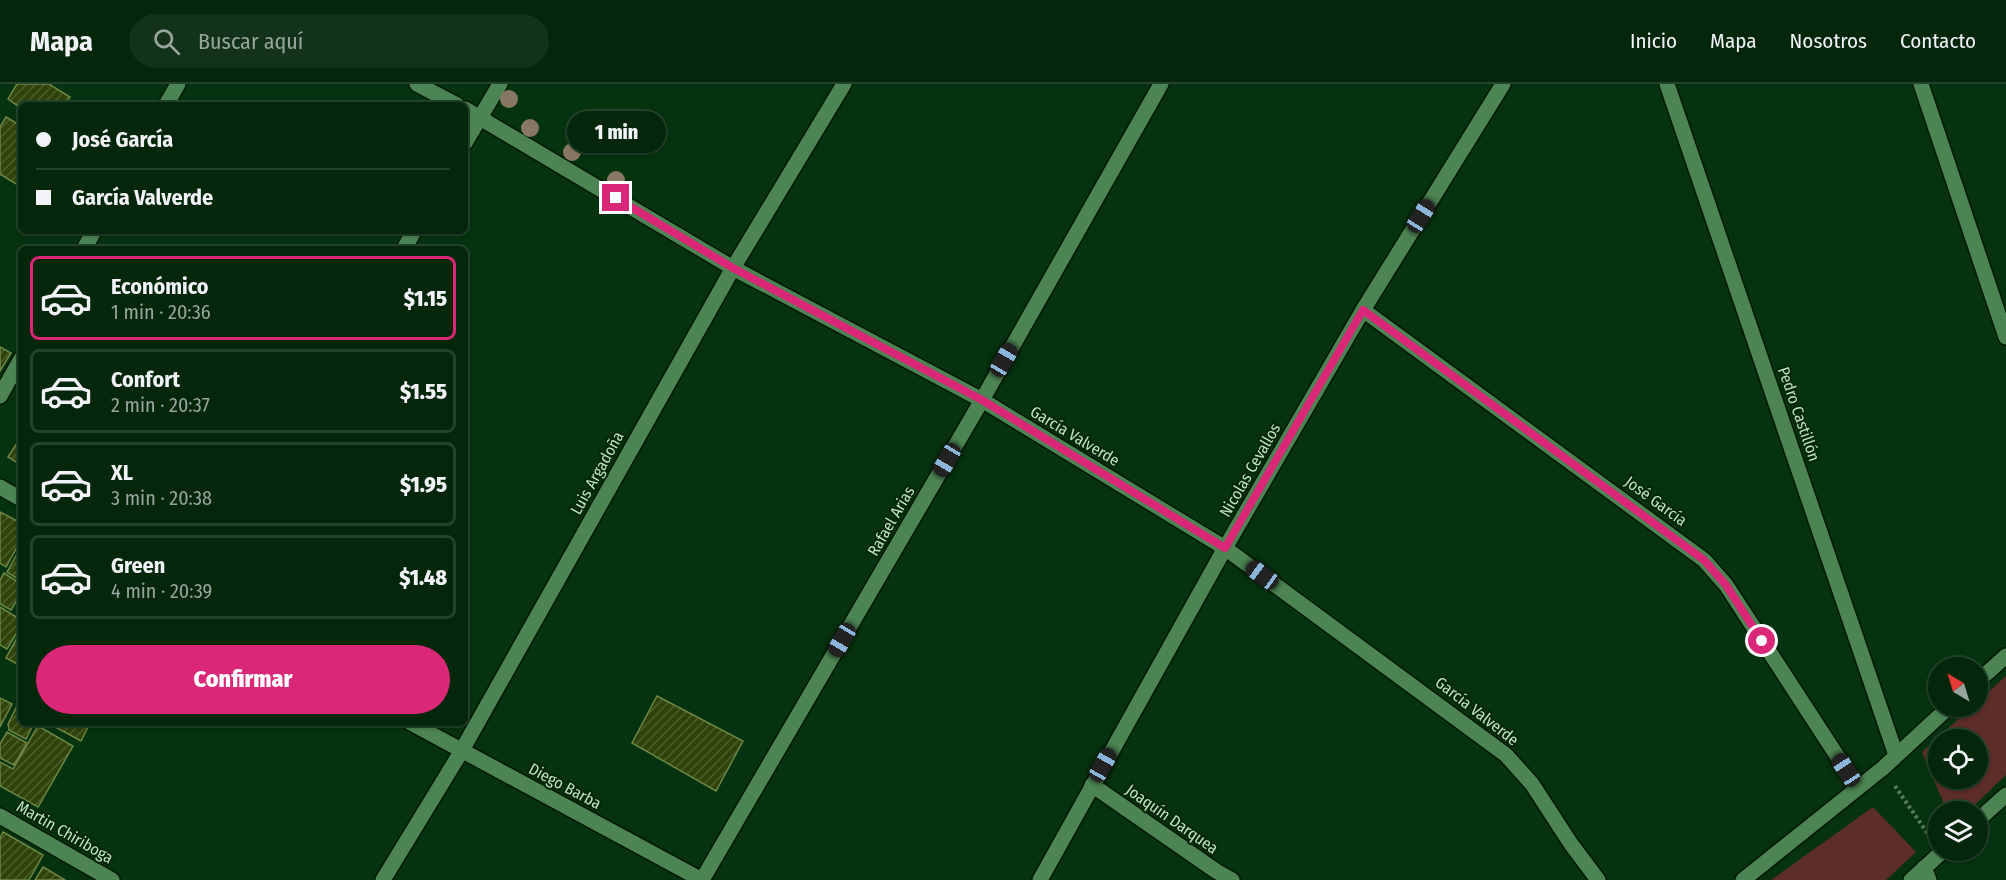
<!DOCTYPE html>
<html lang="es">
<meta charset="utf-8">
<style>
:root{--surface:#04260b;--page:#123219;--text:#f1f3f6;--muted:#97a59d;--line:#25432c;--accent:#db2777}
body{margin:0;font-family:"Fira Sans Condensed",sans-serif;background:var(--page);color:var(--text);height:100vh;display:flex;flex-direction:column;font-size:22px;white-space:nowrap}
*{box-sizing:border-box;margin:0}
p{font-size:20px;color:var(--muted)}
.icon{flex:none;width:33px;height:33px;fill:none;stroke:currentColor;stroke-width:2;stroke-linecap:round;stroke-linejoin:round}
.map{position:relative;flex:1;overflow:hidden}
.sheet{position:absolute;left:18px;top:162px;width:450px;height:480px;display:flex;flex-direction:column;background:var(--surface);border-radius:9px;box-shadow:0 2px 4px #0004,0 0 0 2px var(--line)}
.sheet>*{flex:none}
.hud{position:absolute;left:18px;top:18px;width:450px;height:132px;border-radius:9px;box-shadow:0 2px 4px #0004,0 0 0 2px var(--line);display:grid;align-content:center;height:132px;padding:0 18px;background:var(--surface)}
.needle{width:39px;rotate:322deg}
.fabs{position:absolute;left:1928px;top:573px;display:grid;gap:12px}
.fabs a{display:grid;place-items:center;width:60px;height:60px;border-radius:50%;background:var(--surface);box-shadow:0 2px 4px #0004,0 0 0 2px var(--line);font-size:30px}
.end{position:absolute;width:27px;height:27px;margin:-14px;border:8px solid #db2777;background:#fff;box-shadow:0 0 0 3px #fff}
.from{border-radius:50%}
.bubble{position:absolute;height:42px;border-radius:21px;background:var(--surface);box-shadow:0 2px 4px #0004,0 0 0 2px var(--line);font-size:20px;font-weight:800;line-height:42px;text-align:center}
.car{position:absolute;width:18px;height:36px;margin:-18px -9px;border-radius:8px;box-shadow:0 0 4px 2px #0007;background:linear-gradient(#222 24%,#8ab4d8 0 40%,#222 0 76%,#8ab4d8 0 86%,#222 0)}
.hud b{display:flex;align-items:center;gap:21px;height:57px;font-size:22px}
.hud b+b{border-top:2px solid var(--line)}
.hud i{width:15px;height:15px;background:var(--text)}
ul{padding:10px 0 0;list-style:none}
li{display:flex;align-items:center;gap:18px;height:84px;margin:0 12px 9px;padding:0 6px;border:3px solid var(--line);border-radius:9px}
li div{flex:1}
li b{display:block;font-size:22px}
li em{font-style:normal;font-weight:800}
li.current{border-color:var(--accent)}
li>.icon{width:54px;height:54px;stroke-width:1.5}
.cta{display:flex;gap:12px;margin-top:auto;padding:12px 18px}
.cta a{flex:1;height:69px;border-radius:36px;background:var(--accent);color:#fff;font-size:24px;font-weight:800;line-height:69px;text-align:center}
header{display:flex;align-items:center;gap:36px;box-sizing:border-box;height:84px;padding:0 30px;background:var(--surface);border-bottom:2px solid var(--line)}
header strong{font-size:28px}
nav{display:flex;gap:33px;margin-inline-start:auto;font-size:21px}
.search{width:420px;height:54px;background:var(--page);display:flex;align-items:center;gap:15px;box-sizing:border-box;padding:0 21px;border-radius:33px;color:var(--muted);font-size:22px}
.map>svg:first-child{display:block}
.green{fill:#5d2d28;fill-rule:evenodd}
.building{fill:url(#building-hatch);stroke:#6c8644;stroke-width:1.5}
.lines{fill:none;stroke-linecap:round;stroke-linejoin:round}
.minor-casing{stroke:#001802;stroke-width:18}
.tertiary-casing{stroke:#001802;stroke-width:18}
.path{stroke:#567c5c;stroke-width:4;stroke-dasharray:3 3;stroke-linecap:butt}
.minor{stroke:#4c8553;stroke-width:15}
.tertiary{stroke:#4c8553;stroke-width:15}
.tree{fill:#887863}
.route{stroke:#db2777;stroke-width:8}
.labels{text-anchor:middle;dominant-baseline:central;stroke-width:4.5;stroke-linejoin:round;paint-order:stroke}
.street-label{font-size:16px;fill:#c4e1c6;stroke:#002906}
</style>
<header>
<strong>Mapa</strong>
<div class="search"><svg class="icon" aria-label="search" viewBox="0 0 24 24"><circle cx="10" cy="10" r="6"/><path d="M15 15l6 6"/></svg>Buscar aquí</div>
<nav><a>Inicio</a><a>Mapa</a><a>Nosotros</a><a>Contacto</a></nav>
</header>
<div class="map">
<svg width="2006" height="796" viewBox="0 0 2006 796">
<defs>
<pattern id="building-hatch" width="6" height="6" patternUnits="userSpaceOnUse" patternTransform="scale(1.5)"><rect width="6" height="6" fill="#30430b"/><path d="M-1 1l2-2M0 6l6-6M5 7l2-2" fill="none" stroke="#4c5e2d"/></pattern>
</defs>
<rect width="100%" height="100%" fill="#06330f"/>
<g class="green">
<path d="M 2006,592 L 2006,691 L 1968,727 L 1947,727 L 1922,668 L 1972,623 L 1977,622 L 1977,618 ZM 1938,656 L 1977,656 L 1977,694 L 1938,694 Z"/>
<polygon points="1873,723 1916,768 1886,796 1771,796"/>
</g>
<g class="building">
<polygon points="17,0 49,0 70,13 65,21 21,21 21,24 8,15"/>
<polygon points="6,33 21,42 21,103 0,90 0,43"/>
<polygon points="0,263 11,269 0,287"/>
<polygon points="21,353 21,381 8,373"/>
<polygon points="0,428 21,439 21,456 6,483 0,479"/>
<polygon points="21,463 21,497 7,488"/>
<polygon points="4,489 21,500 21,510 11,526 0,520 0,496"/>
<polygon points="0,523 21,536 21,542 7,565 0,561"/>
<polygon points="17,554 21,556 21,582 6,574"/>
<polygon points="657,612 743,657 716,707 632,659"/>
<polygon points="0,614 12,620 0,643"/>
<polygon points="19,618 21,619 21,639 34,639 26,655 9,646 8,640"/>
<polygon points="48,639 90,639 81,657"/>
<polygon points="38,642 73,662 38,723 0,702 0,678 13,685"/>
<polygon points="7,648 27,659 14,681 0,674 0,660"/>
<polygon points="3,748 43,771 29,796 0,796 0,754"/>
<polygon points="43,783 65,796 35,796"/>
</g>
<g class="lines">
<defs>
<g id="minor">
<polyline points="417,0 457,21"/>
<polyline points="1667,0 1896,671"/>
<polyline points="1921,0 2006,253"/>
<polyline points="465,25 733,184 982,316 1225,464 1506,671 1532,700 1571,760 1598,796"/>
<polyline points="465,59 500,0"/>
<polyline points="404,165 414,147"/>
<polyline points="1363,226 1704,476 1726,501 1858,704"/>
<polyline points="0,403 21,415"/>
<polyline points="411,639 702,796"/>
<polyline points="1092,701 1216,787 1232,796"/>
<polyline points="0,732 112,796"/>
<polyline points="1924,784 1929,796"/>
<polyline points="383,796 461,668 733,184 844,0"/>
<polyline points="702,796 982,316 1161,0"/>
<polyline points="1040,796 1225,464 1363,226 1503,0"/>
</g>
<g id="tertiary">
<polyline points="166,21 178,0"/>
<polyline points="84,165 94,147"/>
<polyline points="0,312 21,275"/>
<polyline points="1977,598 2006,572"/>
<polyline points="1977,737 2006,711"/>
<polyline points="1743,796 1883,684 1950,622"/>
<polyline points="1911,796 1944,766"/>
</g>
</defs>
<use href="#minor" class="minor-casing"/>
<use href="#tertiary" class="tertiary-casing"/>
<polyline class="path" points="1895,702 1928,750"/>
<use href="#minor" class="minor"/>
<use href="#tertiary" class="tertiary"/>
</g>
<g class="tree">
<circle cx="509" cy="15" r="9"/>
<circle cx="530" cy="44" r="9"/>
<circle cx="572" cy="68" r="9"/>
<circle cx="616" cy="96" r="9"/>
</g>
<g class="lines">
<polyline class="route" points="616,114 733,184 982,316 1225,464 1363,226 1704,476 1726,501 1762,557"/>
</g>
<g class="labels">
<g class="street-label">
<text transform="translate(1799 330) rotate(71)">Pedro Castillón</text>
<text transform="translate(1075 352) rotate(31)">García Valverde</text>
<text transform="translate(1250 386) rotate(-60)">Nicolas Cevallos</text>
<text transform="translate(597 389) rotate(-61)">Luis Argadoña</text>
<text transform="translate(1656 417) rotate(36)">José García</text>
<text transform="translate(891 437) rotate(-60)">Rafael Arias</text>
<text transform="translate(1477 627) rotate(38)">García Valverde</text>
<text transform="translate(565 702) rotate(28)">Diego Barba</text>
<text transform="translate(1172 735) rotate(35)">Joaquín Darquea</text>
<text transform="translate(65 748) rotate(30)">Martin Chiriboga</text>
</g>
</g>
</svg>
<div class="fabs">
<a><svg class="needle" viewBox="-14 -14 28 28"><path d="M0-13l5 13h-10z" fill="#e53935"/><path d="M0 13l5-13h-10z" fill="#97a59d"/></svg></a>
<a><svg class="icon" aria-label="locate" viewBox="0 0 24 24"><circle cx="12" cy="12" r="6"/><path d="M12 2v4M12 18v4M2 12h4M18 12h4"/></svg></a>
<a><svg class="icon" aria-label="layers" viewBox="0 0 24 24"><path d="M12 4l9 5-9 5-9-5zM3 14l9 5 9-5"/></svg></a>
</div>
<i class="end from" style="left:1762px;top:557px"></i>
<i class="end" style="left:616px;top:114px"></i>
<div class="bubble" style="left:567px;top:27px;width:99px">1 min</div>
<i class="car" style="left:1421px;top:132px;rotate:32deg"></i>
<i class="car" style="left:1004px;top:276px;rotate:30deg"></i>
<i class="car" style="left:947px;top:376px;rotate:210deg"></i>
<i class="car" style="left:1262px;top:491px;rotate:306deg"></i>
<i class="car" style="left:842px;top:556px;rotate:210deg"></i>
<i class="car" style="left:1103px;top:681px;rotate:29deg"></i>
<i class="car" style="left:1846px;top:686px;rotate:327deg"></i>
<div class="hud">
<b><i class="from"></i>José García</b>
<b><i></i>García Valverde</b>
</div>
<section class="sheet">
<ul>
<li class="current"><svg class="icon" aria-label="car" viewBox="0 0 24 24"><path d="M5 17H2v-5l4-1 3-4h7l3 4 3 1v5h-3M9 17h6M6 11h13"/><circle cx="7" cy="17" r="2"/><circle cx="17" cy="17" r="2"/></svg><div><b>Económico</b><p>1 min · 20:36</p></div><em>$1.15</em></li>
<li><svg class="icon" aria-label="car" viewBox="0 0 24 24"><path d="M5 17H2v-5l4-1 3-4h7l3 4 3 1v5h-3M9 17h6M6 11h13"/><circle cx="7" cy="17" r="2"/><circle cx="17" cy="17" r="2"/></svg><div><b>Confort</b><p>2 min · 20:37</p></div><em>$1.55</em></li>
<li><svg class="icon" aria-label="car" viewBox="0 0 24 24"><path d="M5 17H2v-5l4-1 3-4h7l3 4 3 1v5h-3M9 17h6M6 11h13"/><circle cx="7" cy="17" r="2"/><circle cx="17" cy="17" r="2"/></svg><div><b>XL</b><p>3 min · 20:38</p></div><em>$1.95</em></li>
<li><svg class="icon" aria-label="car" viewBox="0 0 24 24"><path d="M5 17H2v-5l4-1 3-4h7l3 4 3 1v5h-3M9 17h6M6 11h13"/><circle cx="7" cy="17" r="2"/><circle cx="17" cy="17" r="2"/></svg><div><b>Green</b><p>4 min · 20:39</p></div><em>$1.48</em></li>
</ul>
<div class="cta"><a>Confirmar</a></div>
</section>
</div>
